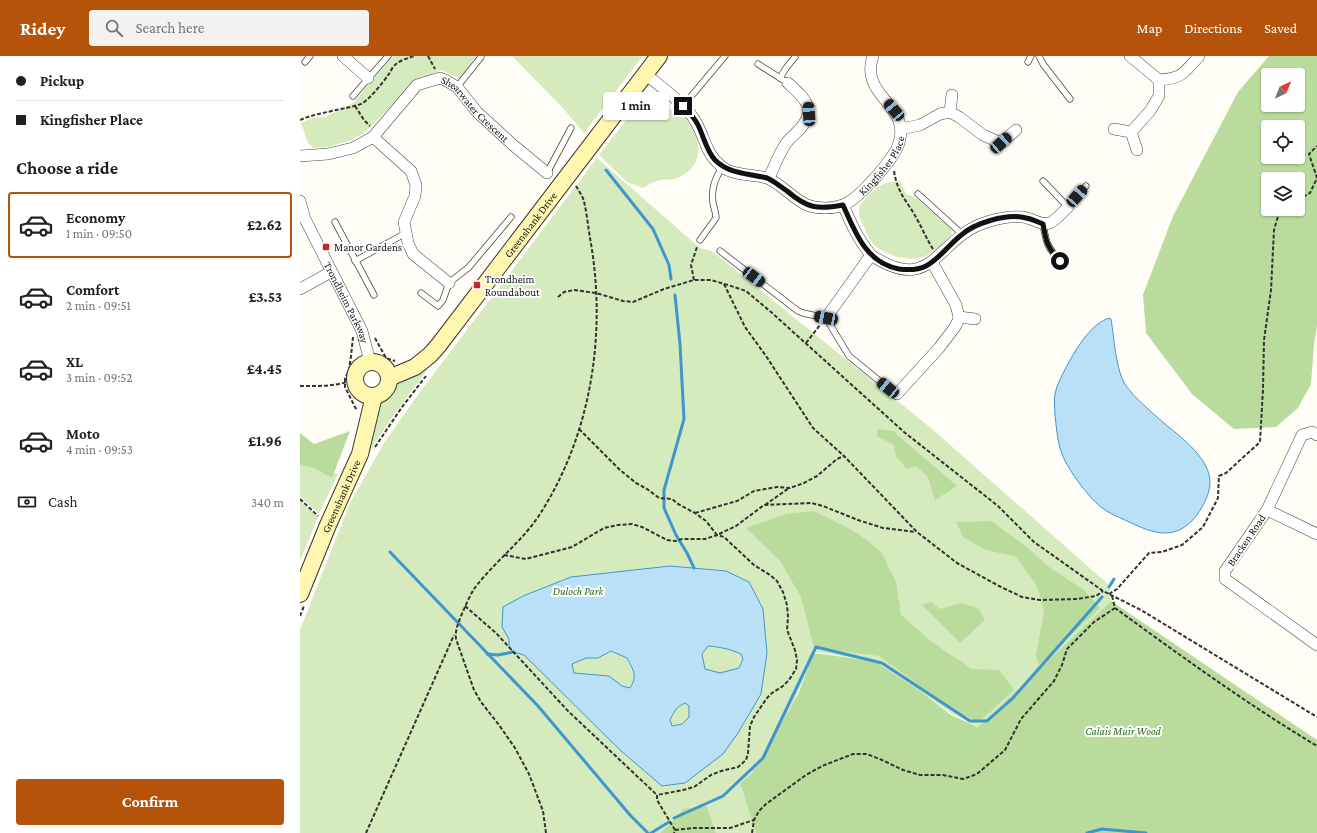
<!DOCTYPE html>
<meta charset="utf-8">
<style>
:root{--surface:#fff;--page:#f2f2f2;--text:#202124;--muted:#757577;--line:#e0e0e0;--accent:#b45309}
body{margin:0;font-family:"Crimson Pro",serif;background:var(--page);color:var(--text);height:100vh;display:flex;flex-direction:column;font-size:15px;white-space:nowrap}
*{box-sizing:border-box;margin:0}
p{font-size:13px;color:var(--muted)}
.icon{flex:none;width:22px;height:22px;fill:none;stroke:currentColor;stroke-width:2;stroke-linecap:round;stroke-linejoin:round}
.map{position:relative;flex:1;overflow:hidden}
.sheet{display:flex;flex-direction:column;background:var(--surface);width:300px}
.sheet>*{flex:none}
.top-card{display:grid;align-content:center;height:88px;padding:0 16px;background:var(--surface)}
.needle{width:26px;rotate:43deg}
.tools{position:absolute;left:961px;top:12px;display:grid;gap:8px}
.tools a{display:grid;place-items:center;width:44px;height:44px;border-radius:4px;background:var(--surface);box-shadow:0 1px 3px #0004;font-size:20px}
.end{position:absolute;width:18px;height:18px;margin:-9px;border:5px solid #111;background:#fff;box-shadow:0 0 0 2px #fff}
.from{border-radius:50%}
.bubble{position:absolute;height:28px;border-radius:4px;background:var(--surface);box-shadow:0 1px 3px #0004;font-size:13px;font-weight:700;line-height:28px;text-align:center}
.car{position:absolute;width:12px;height:24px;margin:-12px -6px;border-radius:5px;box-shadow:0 0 3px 1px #0007;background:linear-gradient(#222 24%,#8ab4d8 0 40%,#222 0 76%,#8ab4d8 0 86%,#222 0)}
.top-card b{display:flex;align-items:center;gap:14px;height:38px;font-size:15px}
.top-card b+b{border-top:1px solid var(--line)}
.top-card i{width:10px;height:10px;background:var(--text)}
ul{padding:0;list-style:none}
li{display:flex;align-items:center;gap:12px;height:66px;margin:0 8px 6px;padding:0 8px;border:2px solid transparent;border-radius:4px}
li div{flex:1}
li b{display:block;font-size:15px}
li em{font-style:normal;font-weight:700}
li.active{border-color:var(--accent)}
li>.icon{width:36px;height:36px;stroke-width:1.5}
h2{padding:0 16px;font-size:18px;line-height:48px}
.pay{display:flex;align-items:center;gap:10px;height:44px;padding:0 16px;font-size:15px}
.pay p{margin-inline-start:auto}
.cta{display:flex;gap:8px;margin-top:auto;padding:8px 16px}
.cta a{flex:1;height:46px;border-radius:4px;background:var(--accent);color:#fff;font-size:16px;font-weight:700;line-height:46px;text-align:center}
header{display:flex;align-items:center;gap:24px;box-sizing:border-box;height:56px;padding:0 20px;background:var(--accent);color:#fff}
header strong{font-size:19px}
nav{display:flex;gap:22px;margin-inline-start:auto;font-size:14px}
.search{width:280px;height:36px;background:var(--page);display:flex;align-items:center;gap:10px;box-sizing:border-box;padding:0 14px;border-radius:4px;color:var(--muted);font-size:15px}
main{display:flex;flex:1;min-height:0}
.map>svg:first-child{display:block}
.green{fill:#d5ebbd}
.forest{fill:#b9dc9c;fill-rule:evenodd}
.water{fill:#b9e0f7;stroke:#3f96cf;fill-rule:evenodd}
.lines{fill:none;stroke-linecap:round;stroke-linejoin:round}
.stream{stroke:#3f96cf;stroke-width:3}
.lane-casing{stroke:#444;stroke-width:7}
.street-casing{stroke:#444;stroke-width:12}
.secondary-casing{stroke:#333;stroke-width:18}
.path{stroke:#333;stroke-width:2;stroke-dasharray:4 2;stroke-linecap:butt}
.lane{stroke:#fff;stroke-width:5.5}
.street{stroke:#fff;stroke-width:11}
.secondary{stroke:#fff6b0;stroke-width:16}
.route{stroke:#111;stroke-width:5}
.poi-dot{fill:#c4262e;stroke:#fff;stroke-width:1.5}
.labels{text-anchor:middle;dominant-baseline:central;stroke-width:4;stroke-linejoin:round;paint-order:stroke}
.street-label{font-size:11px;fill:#111;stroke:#fff}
.poi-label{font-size:11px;fill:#111;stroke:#fff;text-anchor:start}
.park-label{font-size:11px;font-style:italic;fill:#2f6b1f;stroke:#fff}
</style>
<header>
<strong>Ridey</strong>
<div class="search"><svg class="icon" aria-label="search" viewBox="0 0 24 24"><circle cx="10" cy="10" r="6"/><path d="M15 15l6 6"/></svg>Search here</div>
<nav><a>Map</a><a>Directions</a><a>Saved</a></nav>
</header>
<main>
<section class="sheet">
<div class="top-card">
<b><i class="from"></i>Pickup</b>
<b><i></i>Kingfisher Place</b>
</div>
<h2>Choose a ride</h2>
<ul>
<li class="active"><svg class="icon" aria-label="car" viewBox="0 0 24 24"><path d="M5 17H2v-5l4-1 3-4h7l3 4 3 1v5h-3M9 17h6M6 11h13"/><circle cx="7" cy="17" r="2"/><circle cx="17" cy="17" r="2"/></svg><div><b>Economy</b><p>1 min · 09:50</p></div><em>£2.62</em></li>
<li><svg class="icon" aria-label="car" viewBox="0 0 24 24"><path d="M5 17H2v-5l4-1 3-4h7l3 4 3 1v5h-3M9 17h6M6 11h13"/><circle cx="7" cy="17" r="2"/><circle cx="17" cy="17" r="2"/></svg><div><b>Comfort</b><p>2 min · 09:51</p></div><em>£3.53</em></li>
<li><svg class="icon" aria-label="car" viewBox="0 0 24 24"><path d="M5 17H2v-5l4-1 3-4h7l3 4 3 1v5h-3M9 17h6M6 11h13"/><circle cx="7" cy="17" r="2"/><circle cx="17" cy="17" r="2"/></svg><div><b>XL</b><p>3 min · 09:52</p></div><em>£4.45</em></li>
<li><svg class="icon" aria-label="car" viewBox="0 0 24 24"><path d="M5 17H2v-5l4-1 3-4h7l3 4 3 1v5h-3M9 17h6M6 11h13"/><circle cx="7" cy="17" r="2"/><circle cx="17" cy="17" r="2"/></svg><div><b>Moto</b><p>4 min · 09:53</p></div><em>£1.96</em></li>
</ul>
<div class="pay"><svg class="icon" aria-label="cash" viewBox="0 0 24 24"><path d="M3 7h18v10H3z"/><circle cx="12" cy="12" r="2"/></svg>Cash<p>340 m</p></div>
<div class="cta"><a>Confirm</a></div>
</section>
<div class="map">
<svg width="1017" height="777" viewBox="0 0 1017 777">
<rect width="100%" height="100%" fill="#fffdf5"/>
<g class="green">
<polygon points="93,0 176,0 160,23 142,14 117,24 64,77 51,84 28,91 14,92 8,87 1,67 11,62 25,61 53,47"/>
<polygon points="212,0 338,0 342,1 284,77 262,51"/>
<path d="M 348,40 C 365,43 365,56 382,58 C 400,79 409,107 378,122 C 372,125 363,122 357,125 C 352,126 347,130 343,132 L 327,126 L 299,99 L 344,42 Z"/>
<polygon points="297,102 400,192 412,195 631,372 809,529 811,545 679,671 652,658 576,605 513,596 496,643 451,718 440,727 456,777 416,777 407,750 369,769 360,777 0,777 0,574 50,447 84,387 120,336"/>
<path d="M 600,125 L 606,138 L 616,142 L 651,173 L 652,178 C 646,185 631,199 623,201 C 608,206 585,199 574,189 C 570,185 567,178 565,173 C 562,166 558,160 559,152 C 561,145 577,130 585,127 C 590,126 596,126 600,125 Z"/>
<polygon points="142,294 95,357 75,387 58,417 84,340 91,331"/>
<polygon points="0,409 13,412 32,422 34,417 38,418 19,458 0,440"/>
<polygon points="0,445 18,461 0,505"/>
</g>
<g class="forest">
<path d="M 969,0 L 1017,0 L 1017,269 L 1014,288 L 1011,328 L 998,352 L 976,371 L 934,373 L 892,338 L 846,277 L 843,239 L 873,160 L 938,36 ZM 968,19 L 998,19 L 998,49 L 968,49 ZM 968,71 L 998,71 L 998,101 L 968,101 ZM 968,123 L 998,123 L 998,153 L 968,153 Z"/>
<polygon points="578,373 593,375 657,430 635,444 628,421 616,410 607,413 596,400 594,389 577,380"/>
<polygon points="50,375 32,422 13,412 0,409 0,377 14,388"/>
<polygon points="514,455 550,473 567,484 582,497 596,526 601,559 632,586 672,613 699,614 714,634 679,666 656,656 579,600 514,592 501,541 480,505 446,472 486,458"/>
<polygon points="691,465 723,488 749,511 784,534 800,552 739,609 736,599 744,555 737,530 715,500 685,494 663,481 656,466"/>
<polygon points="811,545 1017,684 1017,777 456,777 440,727 451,718 498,639 513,597 575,605 620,635 651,659 678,671"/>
<polygon points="631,546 640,553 662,547 679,553 685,564 660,587 622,549"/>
<polygon points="407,750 416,777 360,777 369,769 383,753"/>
</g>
<g class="water">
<path d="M 810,262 L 811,263 C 814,280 816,316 826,330 C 835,342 847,352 858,362 C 875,377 910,400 910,426 C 910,438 903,450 897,459 C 876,486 854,478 827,465 C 819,461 808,457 801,451 C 788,441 765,410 761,395 C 757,385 753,348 755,338 C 757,328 763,317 768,308 C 776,293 792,266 810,262 Z"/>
<path d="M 370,510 L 426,515 L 449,526 L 463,553 L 467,597 L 461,638 L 438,677 L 423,698 L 385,727 L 362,730 L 320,694 L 224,599 L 213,596 L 209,591 L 209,583 L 202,571 L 203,551 L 223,540 L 271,521 ZM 408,590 C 420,591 430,593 441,598 L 443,603 L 439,612 L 420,617 L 405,613 L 402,598 ZM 311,595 L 327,602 C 333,613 338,620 330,632 L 322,630 L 309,620 L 274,617 L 272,608 L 286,602 L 298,602 ZM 385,647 L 389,650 L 389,661 L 382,668 L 372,670 L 370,664 C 374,656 376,651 385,647 Z"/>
</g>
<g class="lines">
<g class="stream">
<polyline points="306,114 353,173 369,209 371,223"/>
<polyline points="375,239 380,288 384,363 364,434 364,452 376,479 387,497 394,512"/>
<polyline points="90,496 238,650 330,759 348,777"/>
<polyline points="809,531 814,523"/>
<polyline points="187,598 198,599 213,596"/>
<polyline points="374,762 423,740 463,702 516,591 582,607 670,665 687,665 713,642 802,541"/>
<polyline points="351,777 369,766"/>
<polyline points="787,777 802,773 846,777"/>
</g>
<defs>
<g id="lane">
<polyline points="739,0 743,8 770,43"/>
<polyline points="5,6 10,0"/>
<polyline points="728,6 731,0"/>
<polyline points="458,8 488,27"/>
<polyline points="480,22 486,12 495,1"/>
<polyline points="157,31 181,1"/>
<polyline points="53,40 88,0"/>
<polyline points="383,50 425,0"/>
<polyline points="247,117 271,72"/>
<polyline points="743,125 768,151 786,130"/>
<polyline points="618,138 662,178"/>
<polyline points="35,166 74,239"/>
<path d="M 743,168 C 746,186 747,191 760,205"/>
<path d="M 400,184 L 416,162 C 416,157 414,152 413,147 C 411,133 415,123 422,111"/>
<polyline points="420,195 498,255 503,257 526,262 549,300 588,332"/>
<polyline points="55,205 106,177"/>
<polyline points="121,237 138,250 143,244 149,227 169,211 211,161"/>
</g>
<g id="street">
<polyline points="43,0 68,22"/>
<polyline points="830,0 859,24 859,40 850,55 831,76"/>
<path id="s1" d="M 345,18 C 359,29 385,48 394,63 C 405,79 404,96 421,110 C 433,120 453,118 467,122 C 479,126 493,143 507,149 C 518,153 532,153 543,149 C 559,143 594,103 599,87 C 611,48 559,41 573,0"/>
<path d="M 859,24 C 883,22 884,17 899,0"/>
<polyline points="650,56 652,39"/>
<polyline points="601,73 620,69 640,58 650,56 659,61 683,79 701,87 716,74"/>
<polyline points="814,73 831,76 837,94"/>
<polyline points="73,81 111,115 116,129 115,140 104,166 108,187 113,198 149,227"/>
<path id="s2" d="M 0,100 L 28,98 L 53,92 L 73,81 L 117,29 L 140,22 L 145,24 L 157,31 L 177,56 L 213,89 L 247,117"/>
<path d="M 469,122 C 474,111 479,97 487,86 C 491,81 496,77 500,73 C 518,52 504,42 488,27"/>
<path id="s3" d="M 0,145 L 5,163 L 62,275 L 70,306"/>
<path d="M 571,199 C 634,241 636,181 687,166 C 699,162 710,160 723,161 C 732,162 741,170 750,167 C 756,164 763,156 768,151"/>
<polyline points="0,233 31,216"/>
<polyline points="659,261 675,263"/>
<path d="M 526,262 L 571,199 C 557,182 552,169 543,149"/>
<polyline points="597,338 639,292 655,271 658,265 659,261 656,249 632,206"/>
<polyline points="1017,379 1012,376 1002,379 967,454 925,515 925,523 1017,589"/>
<polyline points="967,454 1017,478"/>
</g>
<g id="secondary">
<circle cx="72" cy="323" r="17"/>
<path id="s4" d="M 89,322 L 115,311 L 130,299 L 138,290 L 359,0"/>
<path id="s5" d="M 0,538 L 28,469 L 60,398 L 74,340"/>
</g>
</defs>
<use href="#lane" class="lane-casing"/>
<use href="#street" class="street-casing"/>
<use href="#secondary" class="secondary-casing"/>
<g class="path">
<polyline points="128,0 135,13"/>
<polyline points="55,50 64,64 70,70"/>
<path d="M 0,64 C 11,59 24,57 36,54 C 45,52 54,51 63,47 C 70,42 83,27 88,19 C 91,16 92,11 95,9 C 100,4 108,2 115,0"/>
<path d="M 594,115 C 598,140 608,145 618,165 C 623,174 627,184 633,193"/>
<polyline points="998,144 1010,137 1017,122 1009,98 1017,90"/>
<polyline points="394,224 391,209 397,191"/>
<polyline points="424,228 445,271 466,300 513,372 544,400 617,476 657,507 699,530 722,541 740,544 777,543 796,540 803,535"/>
<polyline points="258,241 264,236 274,234 296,237 323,245 333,246 364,233 394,224 411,224 428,229 446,235 471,256 604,376 698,450 734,486 803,535 841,554 1017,661"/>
<polyline points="53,281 51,300 49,314 45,323 45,331 57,355"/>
<polyline points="75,282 86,302 95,305"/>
<polyline points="506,287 520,269"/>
<path d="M 0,330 C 19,330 37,331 55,323"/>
<polyline points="279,373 320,414 336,427 347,433 359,442 372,443 378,448 395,457 406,465 417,479 436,470 464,449 511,447 523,450 558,464 583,472 616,476"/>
<polyline points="75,391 102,351 126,320"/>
<polyline points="0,443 18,460"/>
<polyline points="465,449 489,432"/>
<polyline points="395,457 437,445 454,435 477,431 490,432 504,427 517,420 537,403 544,400"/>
<polyline points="204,499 226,503 272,491 304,472 318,469 332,468 342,471 367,484 376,485 382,483 405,483 417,479 424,481 454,509 470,519 477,525 483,536 487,549 488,561 487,574 495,594 497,604 496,613 489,624 483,630 472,637 467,642 454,661 450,670 448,697 446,704 438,711 421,715 411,719 394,731 383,734 357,739"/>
<polyline points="809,538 817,533 849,497 862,496 882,489 903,471 918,442 919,420 926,417 960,386 963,333 964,284 971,234 974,174 979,157 985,153"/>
<path d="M 812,540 L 815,552 C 881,600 947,648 1017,690"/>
<polyline points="165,550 196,577 268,655 357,739"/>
<polyline points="0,560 4,550"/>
<polyline points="357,739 357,744 375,774 374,777"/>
<polyline points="375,774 393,772 430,772 454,764"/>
<polyline points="66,777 154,579"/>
<path d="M 246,777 L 243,755 L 229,718 L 215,692 L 199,669 L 181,646 L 174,634 L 156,583 C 155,574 158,568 161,560 C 165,551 169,541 174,533 C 194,506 222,486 240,458 C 292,377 307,275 290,182 C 288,171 286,148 282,140 C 280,137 278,133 276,130"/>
<polyline points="452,777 454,764 459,755 466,748 506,719 522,710 553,698 567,698 582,704 603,714 620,719 643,719 663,723 677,718 705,694 721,663 754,625 762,609 767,593 794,566 815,552"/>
</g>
<use href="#lane" class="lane"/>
<use href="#street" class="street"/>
<use href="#secondary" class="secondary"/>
</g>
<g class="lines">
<path class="route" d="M 383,50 C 389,56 394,61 398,69 C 404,81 406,94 415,104 C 427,116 442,117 457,120 C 461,121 466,121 469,123 C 475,126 481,131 487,135 C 507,152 517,154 543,149 C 555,176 566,207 599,213 C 607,214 618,214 626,210 C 639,203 649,189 660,180 C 674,167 707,157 726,162 C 732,163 738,166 743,168 C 746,186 747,191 760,205"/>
</g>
<g class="poi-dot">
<rect x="22" y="187" width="8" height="8" rx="2"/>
<rect x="173" y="225" width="8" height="8" rx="2"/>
</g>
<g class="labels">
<g class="street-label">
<text stroke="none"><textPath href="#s2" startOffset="216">Shearwater Crescent</textPath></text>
<text stroke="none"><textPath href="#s1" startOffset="311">Kingfisher Place</textPath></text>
<text stroke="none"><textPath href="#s4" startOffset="212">Greenshank Drive</textPath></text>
<text stroke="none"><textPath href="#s3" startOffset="112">Trondheim Parkway</textPath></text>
<text stroke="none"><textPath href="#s5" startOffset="106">Greenshank Drive</textPath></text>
<text transform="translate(946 484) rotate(-56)">Bracken Road</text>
</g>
<g class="poi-label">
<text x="34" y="191">Manor Gardens</text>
<text x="185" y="223">Trondheim<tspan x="185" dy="13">Roundabout</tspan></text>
</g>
<g class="park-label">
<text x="278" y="535">Duloch Park</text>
<text x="823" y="675">Calais Muir Wood</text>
</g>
</g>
</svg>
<div class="tools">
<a><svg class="needle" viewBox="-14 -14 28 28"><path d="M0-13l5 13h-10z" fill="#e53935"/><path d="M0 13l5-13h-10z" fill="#757577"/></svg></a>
<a><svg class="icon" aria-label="locate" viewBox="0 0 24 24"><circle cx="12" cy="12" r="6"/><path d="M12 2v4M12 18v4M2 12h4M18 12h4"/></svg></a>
<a><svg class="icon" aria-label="layers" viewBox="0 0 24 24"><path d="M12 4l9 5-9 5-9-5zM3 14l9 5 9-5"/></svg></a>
</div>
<i class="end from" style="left:760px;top:205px"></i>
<i class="end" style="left:383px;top:50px"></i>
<div class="bubble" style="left:303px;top:36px;width:66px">1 min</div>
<i class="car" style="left:594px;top:54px;rotate:320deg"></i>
<i class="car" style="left:509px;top:58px;rotate:356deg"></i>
<i class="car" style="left:701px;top:87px;rotate:48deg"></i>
<i class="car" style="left:777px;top:140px;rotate:41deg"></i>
<i class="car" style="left:454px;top:221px;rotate:127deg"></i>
<i class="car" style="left:526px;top:262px;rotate:281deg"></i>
<i class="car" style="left:588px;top:332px;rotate:309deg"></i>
</div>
</main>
